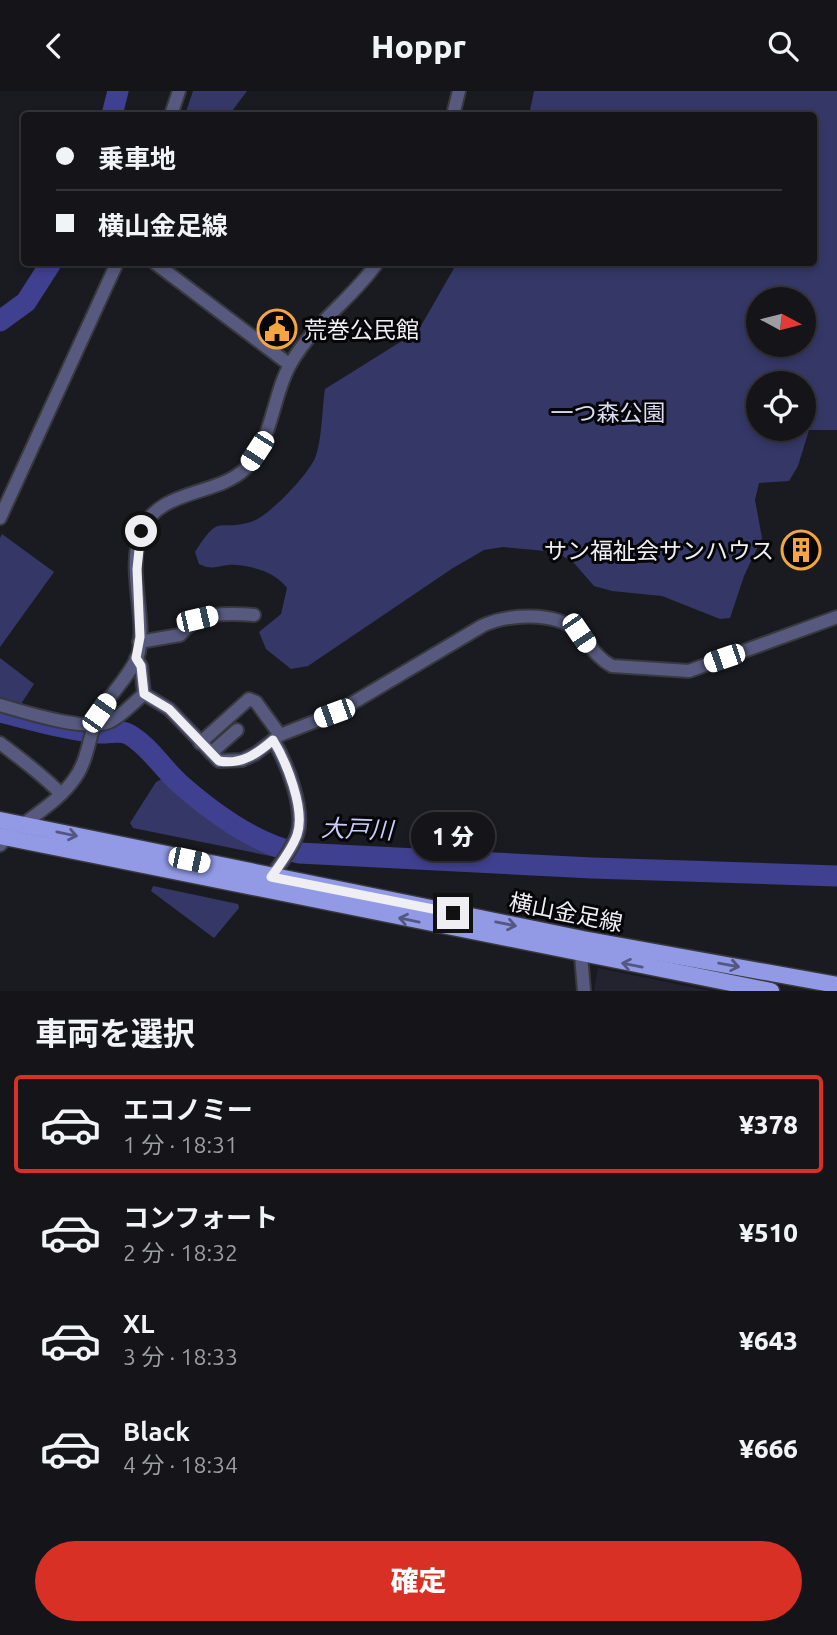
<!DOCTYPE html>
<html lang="ja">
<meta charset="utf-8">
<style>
:root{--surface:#141419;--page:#1d1d22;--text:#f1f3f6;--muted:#9d9ea2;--line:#333338;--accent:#d93025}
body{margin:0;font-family:Ubuntu,"Noto Sans JP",sans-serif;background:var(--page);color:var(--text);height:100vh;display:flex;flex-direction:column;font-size:26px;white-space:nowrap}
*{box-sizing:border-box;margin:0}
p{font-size:23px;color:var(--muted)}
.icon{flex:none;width:38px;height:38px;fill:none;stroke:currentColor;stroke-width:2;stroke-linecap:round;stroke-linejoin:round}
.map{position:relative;height:900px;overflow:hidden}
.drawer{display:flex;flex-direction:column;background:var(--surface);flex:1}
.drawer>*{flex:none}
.hud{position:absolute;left:21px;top:21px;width:796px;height:154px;border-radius:7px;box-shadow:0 4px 10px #0003,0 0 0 2px var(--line);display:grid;align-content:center;height:154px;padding:0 35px;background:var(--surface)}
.needle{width:46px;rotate:97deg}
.buttons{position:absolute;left:746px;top:196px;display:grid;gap:14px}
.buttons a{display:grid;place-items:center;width:70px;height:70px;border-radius:50%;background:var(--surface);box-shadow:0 4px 10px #0003,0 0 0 2px var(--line);font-size:35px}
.end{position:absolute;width:32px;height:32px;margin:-16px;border:9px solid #eeeef3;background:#111;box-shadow:0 0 0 4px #111}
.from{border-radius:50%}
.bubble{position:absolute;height:49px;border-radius:24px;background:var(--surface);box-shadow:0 4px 10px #0003,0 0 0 2px var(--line);font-size:23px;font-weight:800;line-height:49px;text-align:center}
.car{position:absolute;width:21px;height:42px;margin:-21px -10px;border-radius:9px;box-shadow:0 0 5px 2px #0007;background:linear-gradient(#fff 24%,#345 0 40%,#fff 0 76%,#345 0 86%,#fff 0)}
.hud b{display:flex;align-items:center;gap:24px;height:66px;font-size:26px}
.hud b+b{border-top:2px solid var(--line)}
.hud i{width:18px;height:18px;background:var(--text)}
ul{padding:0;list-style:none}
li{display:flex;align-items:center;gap:21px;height:98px;margin:0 14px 10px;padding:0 21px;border:4px solid transparent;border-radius:7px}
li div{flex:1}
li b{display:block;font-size:26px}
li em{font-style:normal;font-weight:800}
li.selected{border-color:var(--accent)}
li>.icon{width:63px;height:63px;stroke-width:1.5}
h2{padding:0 35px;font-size:32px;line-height:84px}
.primary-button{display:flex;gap:14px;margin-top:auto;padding:14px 35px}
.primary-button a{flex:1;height:80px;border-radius:42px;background:var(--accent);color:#fff;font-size:28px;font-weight:800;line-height:80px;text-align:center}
header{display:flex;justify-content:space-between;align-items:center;height:91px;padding:0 35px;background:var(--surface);font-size:32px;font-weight:800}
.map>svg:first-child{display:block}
.built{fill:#22232f}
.green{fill:#353766;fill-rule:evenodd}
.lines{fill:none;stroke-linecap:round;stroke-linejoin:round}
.river{stroke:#404090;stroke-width:21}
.minor-casing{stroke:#38393e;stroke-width:16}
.major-casing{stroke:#38393e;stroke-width:19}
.minor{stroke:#575a7e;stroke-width:12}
.major{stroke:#939ae5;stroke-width:16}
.oneway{stroke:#545782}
.route{stroke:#eeeef3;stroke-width:9}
.labels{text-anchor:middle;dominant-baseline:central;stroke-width:6;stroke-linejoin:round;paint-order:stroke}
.poi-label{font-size:23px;fill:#eeeef3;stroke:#060608;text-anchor:start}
.park-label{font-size:23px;fill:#d9dcf3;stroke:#060608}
.street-label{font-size:23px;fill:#eeeef3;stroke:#060608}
.water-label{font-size:24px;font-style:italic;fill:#c8cdfb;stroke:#060608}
</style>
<header><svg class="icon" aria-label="back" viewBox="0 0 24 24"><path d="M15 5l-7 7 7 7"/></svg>Hoppr<svg class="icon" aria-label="search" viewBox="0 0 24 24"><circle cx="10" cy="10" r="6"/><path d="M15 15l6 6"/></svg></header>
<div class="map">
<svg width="837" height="900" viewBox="0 0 837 900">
<rect width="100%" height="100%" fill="#1a1b21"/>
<polygon class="built" points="598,877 710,900 594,900"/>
<g class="green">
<polygon points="193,0 247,0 229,24 185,24"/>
<path d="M 534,0 L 837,0 L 837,339 L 809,339 L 798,375 L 789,390 L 759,392 L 755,409 L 762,447 L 744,485 L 730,527 L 720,528 L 662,505 L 612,500 L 594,495 L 574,472 L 556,461 L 503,456 L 484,459 L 453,477 L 308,575 L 291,578 L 266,558 L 259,541 L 281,523 L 287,497 C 276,482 256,476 237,474 C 222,472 214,481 199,473 L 195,461 C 221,421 215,441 251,431 C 268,426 308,384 315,367 C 322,351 322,317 325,298 L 418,240 L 457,172 L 814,172 L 814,24 L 529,24 ZM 758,208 L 803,208 L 803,254 L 758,254 ZM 758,292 L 803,292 L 803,338 L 758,338 Z"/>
<polygon points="2,443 54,481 0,556 0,447"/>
<polygon points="0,567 34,593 21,613 0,606"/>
<polygon points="162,688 256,754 274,762 275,766 133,737 130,732 156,691"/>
<polygon points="153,795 238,813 239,817 214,847 151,800"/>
</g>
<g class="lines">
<g class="river">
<polyline points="112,24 118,0"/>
<polyline points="0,230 26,211 51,172"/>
<path d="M 0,621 C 33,629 66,639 99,642 C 110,643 120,638 130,644 C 150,656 163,678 180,693 C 212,721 257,754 299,762 L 592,777 L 837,785"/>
</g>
<defs>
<g id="minor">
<polyline points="171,24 179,0"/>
<polyline points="453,24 459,0"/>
<polyline points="155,172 290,274"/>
<polyline points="0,427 117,172"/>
<path d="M 139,551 L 180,544 C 198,520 226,522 254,524"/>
<path d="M 136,567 L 141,575 L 144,603 L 169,618 L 219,670 L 242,669 L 255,663 L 280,644 L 334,623 L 482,535 C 507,523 555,520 577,540 C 589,552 596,567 612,575 L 689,580 L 837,526"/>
<path d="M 0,614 C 24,621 86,641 109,631 C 121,626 133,612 144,603"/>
<path d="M 0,652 C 21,668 43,684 61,703"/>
<polyline points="200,652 249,608 256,611 280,644"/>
<polyline points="211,662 237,639"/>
<path d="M 0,754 C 22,729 55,716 75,687 C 90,666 89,638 101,618 C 111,604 136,576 139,561 C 146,522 126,477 142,439 C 159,398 217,405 245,378 C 273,351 272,304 291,272 C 314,232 352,208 377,172"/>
<path d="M 267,791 C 277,777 291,761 297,744 C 306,719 286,670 273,649"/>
<polyline points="581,864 584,900"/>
</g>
<g id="major">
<polyline points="0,729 583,848 837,894"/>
<polyline points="0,745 771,900"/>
</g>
</defs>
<use href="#minor" class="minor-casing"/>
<use href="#major" class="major-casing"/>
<use href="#minor" class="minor"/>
<use href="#major" class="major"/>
</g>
<defs><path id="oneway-shaft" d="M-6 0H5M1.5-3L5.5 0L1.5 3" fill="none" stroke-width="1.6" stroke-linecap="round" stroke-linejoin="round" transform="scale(1.75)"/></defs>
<g class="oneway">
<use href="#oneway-shaft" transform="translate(67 743) rotate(12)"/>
<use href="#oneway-shaft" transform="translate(409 829) rotate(-168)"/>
<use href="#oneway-shaft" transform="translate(506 833) rotate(11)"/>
<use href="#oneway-shaft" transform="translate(632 874) rotate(-169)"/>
<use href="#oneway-shaft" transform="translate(729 874) rotate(10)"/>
</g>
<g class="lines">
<path class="route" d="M 141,440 L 137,478 L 140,546 L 136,567 L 141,575 L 144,603 L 169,618 L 219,670 C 241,674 257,663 273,649 C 286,670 306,719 297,744 C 292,758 280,774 271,786 L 453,822"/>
</g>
<defs>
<symbol id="civic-ring" viewBox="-11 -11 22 22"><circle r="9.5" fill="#060608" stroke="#f2a541" stroke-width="1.5"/><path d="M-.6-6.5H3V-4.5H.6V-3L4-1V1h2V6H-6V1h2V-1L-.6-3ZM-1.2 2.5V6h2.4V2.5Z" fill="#f2a541"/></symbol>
<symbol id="building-ring" viewBox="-11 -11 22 22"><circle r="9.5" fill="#060608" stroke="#f2a541" stroke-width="1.5"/><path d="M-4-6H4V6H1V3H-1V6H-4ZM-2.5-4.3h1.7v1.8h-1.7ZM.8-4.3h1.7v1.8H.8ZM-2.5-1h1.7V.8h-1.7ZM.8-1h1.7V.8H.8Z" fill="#f2a541"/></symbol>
</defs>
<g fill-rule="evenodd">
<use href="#civic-ring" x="255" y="216" width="44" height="44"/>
<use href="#building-ring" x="779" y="437" width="44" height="44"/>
</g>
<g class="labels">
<g class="poi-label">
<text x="304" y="238">荒巻公民館</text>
<text x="774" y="459" text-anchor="end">サン福祉会サンハウス</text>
</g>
<g class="park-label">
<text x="608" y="321">一つ森公園</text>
</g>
<g class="street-label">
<text transform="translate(566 821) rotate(11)">横山金足線</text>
</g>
<g class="water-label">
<text transform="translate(357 738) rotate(2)">大戸川</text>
</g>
</g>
</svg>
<div class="buttons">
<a><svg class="needle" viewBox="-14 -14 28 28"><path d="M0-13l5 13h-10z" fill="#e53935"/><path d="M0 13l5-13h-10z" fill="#9d9ea2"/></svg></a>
<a><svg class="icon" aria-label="locate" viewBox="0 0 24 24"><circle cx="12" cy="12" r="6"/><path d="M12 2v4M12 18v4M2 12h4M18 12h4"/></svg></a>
</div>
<i class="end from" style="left:141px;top:440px"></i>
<i class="end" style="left:453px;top:822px"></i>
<div class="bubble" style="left:411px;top:721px;width:84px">1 分</div>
<i class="car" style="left:257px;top:360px;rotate:213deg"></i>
<i class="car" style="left:197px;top:528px;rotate:77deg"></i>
<i class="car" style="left:579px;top:542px;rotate:146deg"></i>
<i class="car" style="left:724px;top:567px;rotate:251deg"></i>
<i class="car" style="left:99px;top:622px;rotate:35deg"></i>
<i class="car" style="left:334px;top:622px;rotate:250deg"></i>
<i class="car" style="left:189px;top:769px;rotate:102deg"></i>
<div class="hud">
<b><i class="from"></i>乗車地</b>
<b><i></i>横山金足線</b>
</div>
</div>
<section class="drawer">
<h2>車両を選択</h2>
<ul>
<li class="selected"><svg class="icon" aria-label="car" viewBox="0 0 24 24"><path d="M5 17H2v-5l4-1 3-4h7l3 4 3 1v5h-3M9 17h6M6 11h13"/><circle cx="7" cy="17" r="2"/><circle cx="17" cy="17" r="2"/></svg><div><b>エコノミー</b><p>1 分 · 18:31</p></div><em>¥378</em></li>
<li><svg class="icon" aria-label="car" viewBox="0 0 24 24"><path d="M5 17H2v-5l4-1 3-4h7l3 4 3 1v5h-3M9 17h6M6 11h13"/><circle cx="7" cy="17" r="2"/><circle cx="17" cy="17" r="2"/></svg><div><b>コンフォート</b><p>2 分 · 18:32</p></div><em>¥510</em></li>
<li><svg class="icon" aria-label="car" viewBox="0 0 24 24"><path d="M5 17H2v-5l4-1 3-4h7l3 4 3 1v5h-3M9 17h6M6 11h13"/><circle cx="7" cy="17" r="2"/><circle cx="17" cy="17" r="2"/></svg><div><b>XL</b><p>3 分 · 18:33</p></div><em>¥643</em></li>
<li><svg class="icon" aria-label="car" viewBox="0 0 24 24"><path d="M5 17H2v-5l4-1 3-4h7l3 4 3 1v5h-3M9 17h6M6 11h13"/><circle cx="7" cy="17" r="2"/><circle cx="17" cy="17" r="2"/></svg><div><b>Black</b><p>4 分 · 18:34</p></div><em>¥666</em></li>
</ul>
<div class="primary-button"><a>確定</a></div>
</section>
